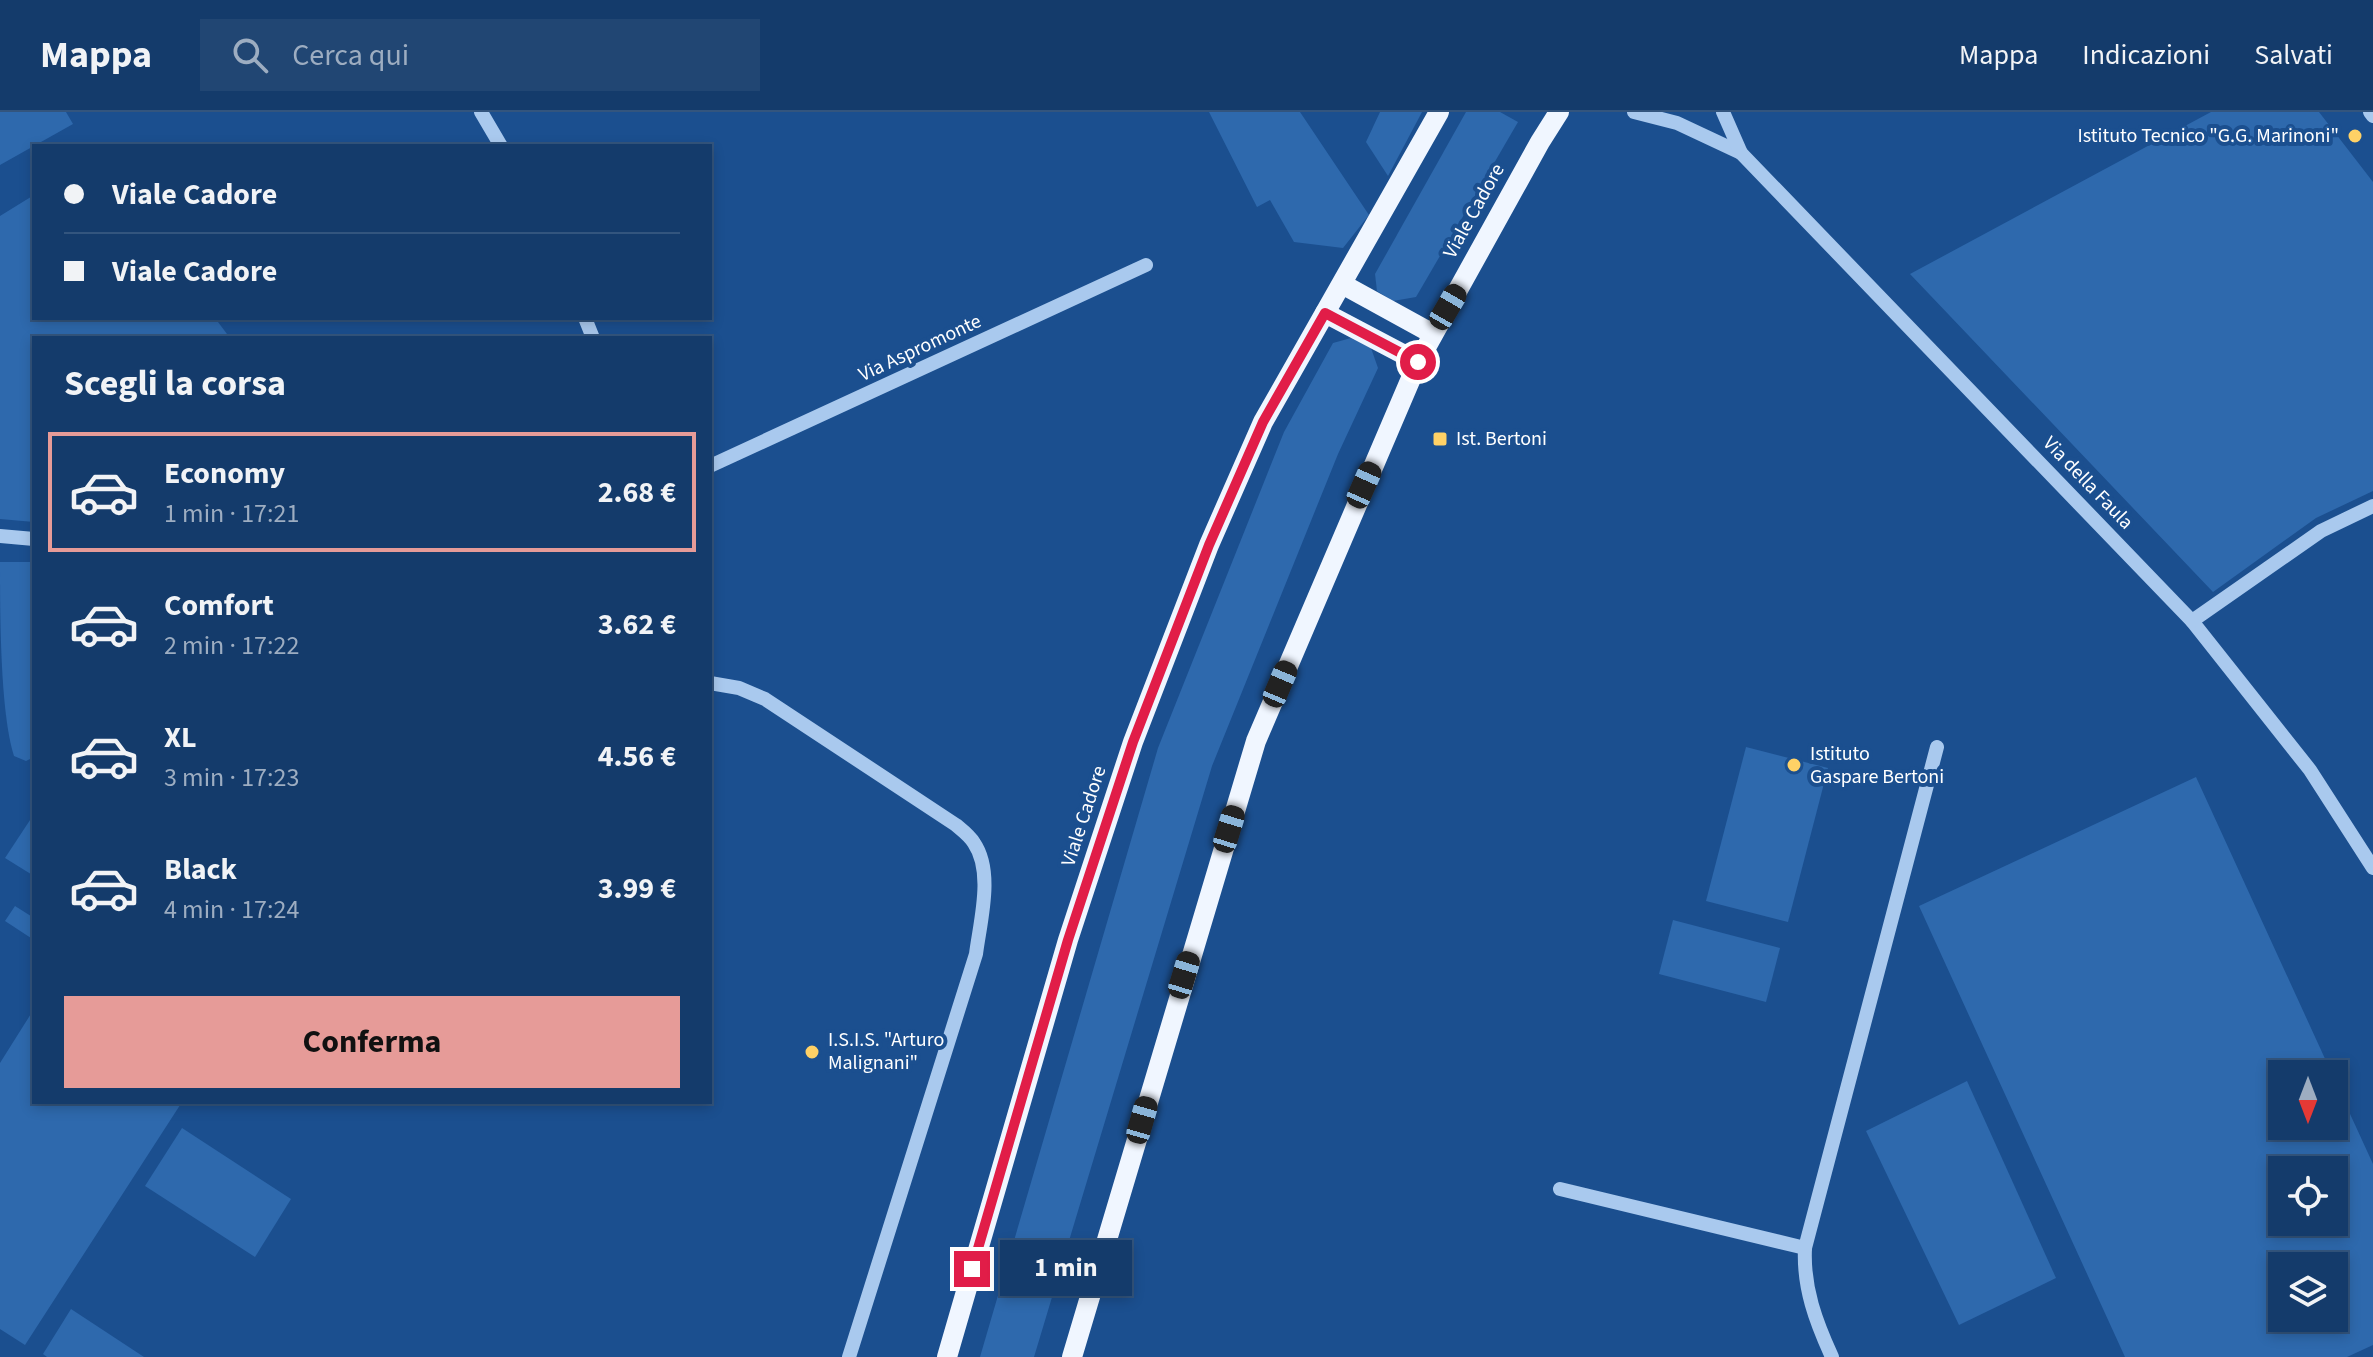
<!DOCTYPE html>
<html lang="it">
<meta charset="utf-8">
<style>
:root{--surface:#143b6b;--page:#214673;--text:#f1f3f6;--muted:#9dadc1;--line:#33557e;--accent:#e69b98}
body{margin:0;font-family:"Source Sans 3",sans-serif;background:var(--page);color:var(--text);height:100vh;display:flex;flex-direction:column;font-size:30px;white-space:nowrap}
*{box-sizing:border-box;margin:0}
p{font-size:26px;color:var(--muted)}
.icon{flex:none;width:44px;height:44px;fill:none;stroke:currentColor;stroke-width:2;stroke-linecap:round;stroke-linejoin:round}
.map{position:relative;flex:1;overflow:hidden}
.details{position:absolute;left:32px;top:224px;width:680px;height:768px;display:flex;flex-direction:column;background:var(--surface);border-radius:0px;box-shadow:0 4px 12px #0003,0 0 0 2px var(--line)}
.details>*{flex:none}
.banner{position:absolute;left:32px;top:32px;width:680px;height:176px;border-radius:0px;box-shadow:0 4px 12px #0003,0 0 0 2px var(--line);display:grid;align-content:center;height:176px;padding:0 32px;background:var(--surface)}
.needle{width:52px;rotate:180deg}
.buttons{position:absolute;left:2268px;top:948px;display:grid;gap:16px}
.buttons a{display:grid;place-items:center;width:80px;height:80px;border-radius:0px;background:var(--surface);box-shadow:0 4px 12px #0003,0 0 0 2px var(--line);font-size:40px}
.end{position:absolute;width:36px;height:36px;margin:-18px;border:10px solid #e11d48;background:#fff;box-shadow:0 0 0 4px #fff}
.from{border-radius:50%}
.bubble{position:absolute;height:56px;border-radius:0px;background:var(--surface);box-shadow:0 4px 12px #0003,0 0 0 2px var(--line);font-size:26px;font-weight:700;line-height:56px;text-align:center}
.car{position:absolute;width:24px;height:48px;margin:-24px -12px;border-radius:10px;box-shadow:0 0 6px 2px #0007;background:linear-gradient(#222 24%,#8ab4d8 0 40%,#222 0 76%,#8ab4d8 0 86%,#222 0)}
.banner b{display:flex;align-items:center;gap:28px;height:76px;font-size:30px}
.banner b+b{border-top:2px solid var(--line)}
.banner i{width:20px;height:20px;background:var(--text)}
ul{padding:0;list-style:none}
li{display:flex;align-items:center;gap:24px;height:120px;margin:0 16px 12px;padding:0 16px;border:4px solid transparent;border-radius:0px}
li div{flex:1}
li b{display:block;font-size:30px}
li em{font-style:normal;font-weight:700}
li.active{border-color:var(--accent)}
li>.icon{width:72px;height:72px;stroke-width:1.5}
h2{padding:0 32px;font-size:36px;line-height:96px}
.cta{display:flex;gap:16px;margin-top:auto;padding:16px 32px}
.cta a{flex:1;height:92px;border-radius:0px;background:var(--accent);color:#111;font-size:32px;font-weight:700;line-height:92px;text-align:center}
header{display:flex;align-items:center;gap:48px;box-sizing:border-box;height:112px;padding:0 40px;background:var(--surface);border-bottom:2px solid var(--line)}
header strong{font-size:38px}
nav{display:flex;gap:44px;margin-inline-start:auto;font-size:28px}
.search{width:560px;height:72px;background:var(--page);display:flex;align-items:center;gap:20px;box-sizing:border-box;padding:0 28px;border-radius:0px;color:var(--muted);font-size:30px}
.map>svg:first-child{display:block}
.green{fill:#2e69ad;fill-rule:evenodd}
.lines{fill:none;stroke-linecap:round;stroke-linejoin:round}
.minor{stroke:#a9c9ee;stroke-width:14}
.major{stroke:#f0f6ff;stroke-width:20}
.route{stroke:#e11d48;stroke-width:10}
.poi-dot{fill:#ffd166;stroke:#1b4f8f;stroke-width:3}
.labels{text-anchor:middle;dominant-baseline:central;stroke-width:8;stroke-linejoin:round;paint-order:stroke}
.poi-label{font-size:20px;fill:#fff;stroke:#1b4f8f;text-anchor:start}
.street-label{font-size:20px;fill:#fff;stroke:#1b4f8f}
</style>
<header>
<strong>Mappa</strong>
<div class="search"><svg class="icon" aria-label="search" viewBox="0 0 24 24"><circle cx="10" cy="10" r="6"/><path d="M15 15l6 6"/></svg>Cerca qui</div>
<nav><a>Mappa</a><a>Indicazioni</a><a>Salvati</a></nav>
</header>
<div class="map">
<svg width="2373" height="1245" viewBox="0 0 2373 1245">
<rect width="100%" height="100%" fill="#1b4f8f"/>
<g class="green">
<polygon points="0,0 66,0 73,12 0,53"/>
<polygon points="1209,0 1300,0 1369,103 1343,136 1294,130 1270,88 1257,95"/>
<polygon points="1380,0 1422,0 1388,64 1366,30"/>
<polygon points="1466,0 1500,0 1518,10 1416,185 1393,189 1377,179 1375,162"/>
<polygon points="2211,0 2319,0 2373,70 2373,379 2316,406 2213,480 1910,162"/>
<polygon points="34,83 34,206 215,206 230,226 34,226 34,410 0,407 0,104"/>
<polygon points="1351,226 1371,236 1378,256 1338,342 1212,654 1034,1245 980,1245 1158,636 1284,320 1333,231"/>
<path d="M 0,450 L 34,450 L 34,645 L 26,649 L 14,644 C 0,601 0,500 0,450 Z"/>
<polygon points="1746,635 1828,656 1788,810 1706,789"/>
<path d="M 2196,665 L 2332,962 L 2282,962 L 2282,1014 L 2334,1014 L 2334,967 L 2373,1052 L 2373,1233 L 2347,1245 L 2125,1245 L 1919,794 ZM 2282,1058 L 2334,1058 L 2334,1110 L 2282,1110 ZM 2282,1154 L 2334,1154 L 2334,1206 L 2282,1206 Z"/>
<polygon points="34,702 34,764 5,746"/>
<polygon points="15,794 34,806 34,828 5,809"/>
<polygon points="1673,808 1780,836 1766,890 1659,862"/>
<polygon points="34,897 34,990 182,990 25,1233 0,1217 0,951"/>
<polygon points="1967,969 2056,1166 1959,1213 1866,1019"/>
<polygon points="182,1016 291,1087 255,1145 145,1074"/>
<polygon points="71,1197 144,1245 47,1245 43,1242"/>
</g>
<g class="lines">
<g class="minor">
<polyline points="481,0 501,34"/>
<polyline points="1634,0 1677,11 1741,41"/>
<polyline points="1723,0 1741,41 2192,509 2310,658 2373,756"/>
<polyline points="2370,0 2373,4"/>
<polyline points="585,206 593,226"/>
<polyline points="710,354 1146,153"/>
<polyline points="0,424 34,427"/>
<polyline points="2192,509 2321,419 2373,394"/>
<path d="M 710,571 L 739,576 L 765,587 L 956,713 C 962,718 970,724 974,731 C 994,760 980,810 976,842 L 849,1245"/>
<polyline points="1560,1077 1805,1136"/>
<path d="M 1832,1245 C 1816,1210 1803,1176 1805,1136 L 1937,635"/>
</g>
<g class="major">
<polyline points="1342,172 1433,222"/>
<polyline points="1325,201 1418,250"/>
<polyline points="947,1245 1068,828 1133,630 1209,433 1263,310 1439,0"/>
<polyline points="1072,1245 1256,629 1418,250 1540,30 1559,0"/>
</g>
</g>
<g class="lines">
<polyline class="route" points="972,1157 1068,828 1133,630 1209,433 1263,310 1325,201 1418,250"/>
</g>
<g class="poi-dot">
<circle cx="2355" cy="24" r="8"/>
<rect x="1432" y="319" width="16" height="16" rx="4"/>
<circle cx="1794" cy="653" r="8"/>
<circle cx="812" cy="940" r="8"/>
</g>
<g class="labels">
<g class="poi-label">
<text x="2339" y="24" text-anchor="end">Istituto Tecnico "G.G. Marinoni"</text>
<text x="1456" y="327">Ist. Bertoni</text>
<text x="1810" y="642">Istituto<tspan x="1810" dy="23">Gaspare Bertoni</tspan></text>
<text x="828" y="928">I.S.I.S. "Arturo<tspan x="828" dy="23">Malignani"</tspan></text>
</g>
<g class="street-label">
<text transform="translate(1474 99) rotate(-61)">Viale Cadore</text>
<text transform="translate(920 236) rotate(-25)">Via Aspromonte</text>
<text transform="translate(2088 371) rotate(46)">Via della Faula</text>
<text transform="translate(1084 704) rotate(-72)">Viale Cadore</text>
</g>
</g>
</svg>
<div class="buttons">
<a><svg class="needle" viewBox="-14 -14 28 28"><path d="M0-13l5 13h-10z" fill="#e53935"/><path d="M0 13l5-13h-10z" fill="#9dadc1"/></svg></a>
<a><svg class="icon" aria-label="locate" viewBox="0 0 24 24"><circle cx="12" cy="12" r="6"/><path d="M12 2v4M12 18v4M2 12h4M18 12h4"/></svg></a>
<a><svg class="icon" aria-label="layers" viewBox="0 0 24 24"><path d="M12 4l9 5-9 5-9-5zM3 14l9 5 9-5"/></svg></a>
</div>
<i class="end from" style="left:1418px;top:250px"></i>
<i class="end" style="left:972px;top:1157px"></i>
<div class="bubble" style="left:1000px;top:1128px;width:132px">1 min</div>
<i class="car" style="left:1448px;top:195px;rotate:30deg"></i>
<i class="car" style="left:1364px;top:373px;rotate:24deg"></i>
<i class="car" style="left:1280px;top:572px;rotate:23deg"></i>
<i class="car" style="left:1229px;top:717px;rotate:17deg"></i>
<i class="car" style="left:1184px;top:863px;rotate:17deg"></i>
<i class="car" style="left:1142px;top:1008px;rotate:16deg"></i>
<div class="banner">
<b><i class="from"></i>Viale Cadore</b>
<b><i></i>Viale Cadore</b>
</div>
<section class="details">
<h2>Scegli la corsa</h2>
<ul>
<li class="active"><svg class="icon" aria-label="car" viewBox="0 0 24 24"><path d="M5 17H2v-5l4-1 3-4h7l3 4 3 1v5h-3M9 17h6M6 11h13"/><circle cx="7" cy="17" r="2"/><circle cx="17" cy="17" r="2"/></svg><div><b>Economy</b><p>1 min · 17:21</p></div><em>2.68 €</em></li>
<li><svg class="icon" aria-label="car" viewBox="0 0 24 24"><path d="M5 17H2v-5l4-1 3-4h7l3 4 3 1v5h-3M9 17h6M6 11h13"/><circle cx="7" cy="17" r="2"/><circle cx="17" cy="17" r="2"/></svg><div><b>Comfort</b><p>2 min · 17:22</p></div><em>3.62 €</em></li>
<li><svg class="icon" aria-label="car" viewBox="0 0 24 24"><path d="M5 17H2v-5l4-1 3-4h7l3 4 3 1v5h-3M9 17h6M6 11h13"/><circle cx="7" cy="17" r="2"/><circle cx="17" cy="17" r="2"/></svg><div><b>XL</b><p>3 min · 17:23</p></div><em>4.56 €</em></li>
<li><svg class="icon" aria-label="car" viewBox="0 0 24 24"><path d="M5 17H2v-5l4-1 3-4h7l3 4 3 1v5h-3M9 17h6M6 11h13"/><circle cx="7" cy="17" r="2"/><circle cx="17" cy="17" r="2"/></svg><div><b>Black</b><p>4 min · 17:24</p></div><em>3.99 €</em></li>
</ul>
<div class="cta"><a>Conferma</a></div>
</section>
</div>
